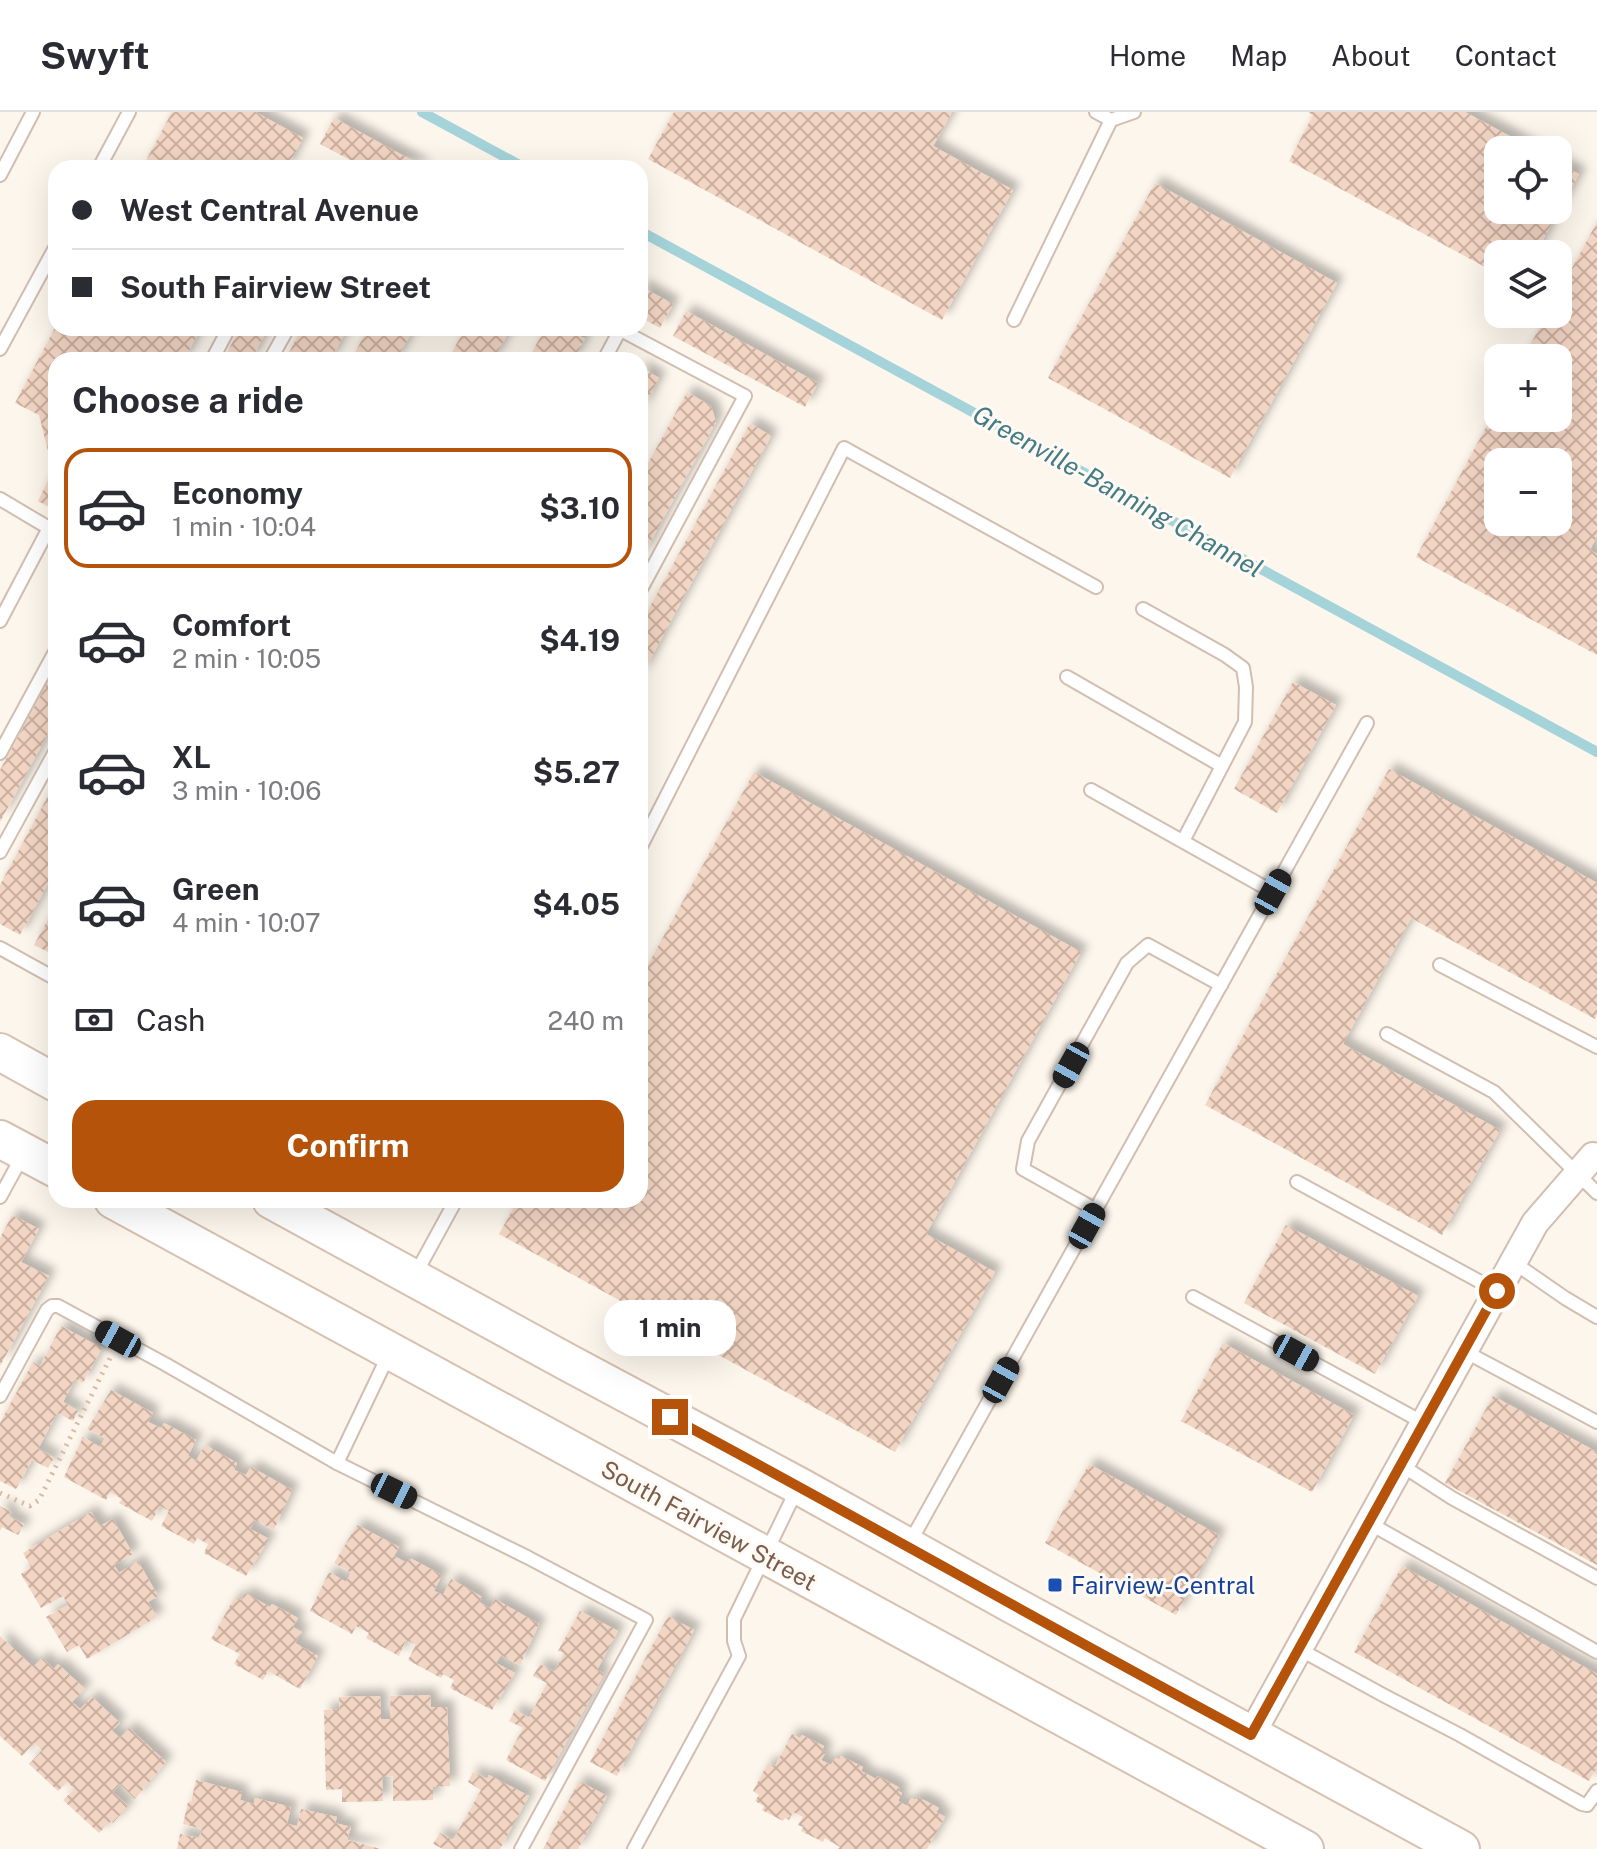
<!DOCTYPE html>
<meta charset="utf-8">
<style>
:root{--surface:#fff;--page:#f7f7f7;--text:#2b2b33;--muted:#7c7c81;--line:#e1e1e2;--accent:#b45309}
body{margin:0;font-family:"Public Sans",sans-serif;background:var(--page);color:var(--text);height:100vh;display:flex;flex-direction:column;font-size:30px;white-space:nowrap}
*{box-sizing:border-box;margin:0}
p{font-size:26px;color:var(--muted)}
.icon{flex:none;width:44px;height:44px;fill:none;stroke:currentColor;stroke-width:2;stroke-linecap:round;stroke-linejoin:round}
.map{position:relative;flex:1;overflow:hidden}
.details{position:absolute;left:48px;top:240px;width:600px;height:856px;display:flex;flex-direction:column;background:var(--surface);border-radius:24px;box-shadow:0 8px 32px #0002}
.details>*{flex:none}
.hud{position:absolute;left:48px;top:48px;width:600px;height:176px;border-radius:24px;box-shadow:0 8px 32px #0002;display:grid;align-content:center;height:176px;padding:0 24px;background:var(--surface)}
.fabs{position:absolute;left:1484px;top:24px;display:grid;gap:16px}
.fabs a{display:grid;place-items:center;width:88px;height:88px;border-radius:16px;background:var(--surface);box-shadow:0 8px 32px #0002;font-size:40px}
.end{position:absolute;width:36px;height:36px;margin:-18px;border:10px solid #b45309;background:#fff;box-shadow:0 0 0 4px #fff}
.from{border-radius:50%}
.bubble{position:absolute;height:56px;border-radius:24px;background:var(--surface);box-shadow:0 8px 32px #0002;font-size:26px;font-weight:700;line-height:56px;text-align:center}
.car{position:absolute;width:24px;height:48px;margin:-24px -12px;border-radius:10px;box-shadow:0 0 6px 2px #0007;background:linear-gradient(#222 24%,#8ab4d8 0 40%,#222 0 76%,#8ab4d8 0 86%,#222 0)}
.hud b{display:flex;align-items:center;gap:28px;height:76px;font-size:30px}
.hud b+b{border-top:2px solid var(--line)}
.hud i{width:20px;height:20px;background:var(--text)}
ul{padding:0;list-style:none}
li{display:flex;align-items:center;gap:24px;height:120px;margin:0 16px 12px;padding:0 8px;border:4px solid transparent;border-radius:24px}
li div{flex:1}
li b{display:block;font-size:30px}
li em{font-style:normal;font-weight:700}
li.selected{border-color:var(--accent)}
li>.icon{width:72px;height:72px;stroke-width:1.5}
h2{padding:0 24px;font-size:36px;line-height:96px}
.pay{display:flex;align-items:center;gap:20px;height:88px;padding:0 24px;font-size:30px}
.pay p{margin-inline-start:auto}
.cta{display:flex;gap:16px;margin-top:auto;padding:16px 24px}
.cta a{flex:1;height:92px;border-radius:24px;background:var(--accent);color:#fff;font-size:32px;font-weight:700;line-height:92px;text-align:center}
header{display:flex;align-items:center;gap:48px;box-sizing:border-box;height:112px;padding:0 40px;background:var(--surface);border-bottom:2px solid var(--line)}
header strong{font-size:38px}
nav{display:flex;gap:44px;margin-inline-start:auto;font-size:28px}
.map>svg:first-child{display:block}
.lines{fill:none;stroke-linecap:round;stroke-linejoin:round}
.stream{stroke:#a5d3da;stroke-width:10}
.building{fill:url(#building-cross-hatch);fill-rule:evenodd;filter:url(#shadow)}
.service-casing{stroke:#d1beb0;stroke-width:16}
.minor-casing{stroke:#d1beb0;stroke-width:30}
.secondary-casing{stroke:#d6c0b0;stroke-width:40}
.path{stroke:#d9b8a5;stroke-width:5;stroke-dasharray:2 6;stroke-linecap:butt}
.service{stroke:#fff;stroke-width:12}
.minor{stroke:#fff;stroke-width:26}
.secondary{stroke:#fff;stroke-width:36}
.route{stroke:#b45309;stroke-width:10}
.transit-dot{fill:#1a4fb4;stroke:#fffaf3;stroke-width:3}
.labels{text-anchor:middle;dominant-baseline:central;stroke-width:6;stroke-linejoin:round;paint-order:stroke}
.street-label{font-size:24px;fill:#7a5c4d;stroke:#fffaf3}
.transit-label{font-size:24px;fill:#164399;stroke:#fffaf3;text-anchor:start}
.water-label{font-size:26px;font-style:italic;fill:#437c86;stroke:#fffaf3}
</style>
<header>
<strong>Swyft</strong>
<nav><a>Home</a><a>Map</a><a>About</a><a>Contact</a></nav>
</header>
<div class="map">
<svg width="1597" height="1737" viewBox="0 0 1597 1737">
<defs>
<pattern id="building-cross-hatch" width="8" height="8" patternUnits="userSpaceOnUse" patternTransform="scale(2)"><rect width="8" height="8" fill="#f3d5c3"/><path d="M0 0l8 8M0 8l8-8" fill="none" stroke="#cab0a1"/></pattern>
<filter id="shadow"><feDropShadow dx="7" dy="-7" stdDeviation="4" flood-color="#0004"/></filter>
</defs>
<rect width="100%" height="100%" fill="#fdf6ec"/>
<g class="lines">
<g class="stream">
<polyline points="422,0 525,56"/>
<polyline points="640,119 1597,640"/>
</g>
</g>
<g class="building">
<polygon points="172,0 255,0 303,26 287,56 142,56"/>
<polygon points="674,0 952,0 933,34 1013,78 942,208 648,47"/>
<polygon points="1308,0 1465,0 1535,38 1498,38 1498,98 1558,98 1558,51 1579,62 1535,142 1498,142 1498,162 1289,49 1313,3"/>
<polygon points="334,6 426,56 365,56 320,32"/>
<polygon points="1155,71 1337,171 1230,366 1048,266"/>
<path d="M 1597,110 L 1597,264 L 1594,270 L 1597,272 L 1597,424 L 1590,438 L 1597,442 L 1597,543 L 1416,445 L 1498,293 L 1498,306 L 1558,306 L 1558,246 L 1523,246 L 1547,202 L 1558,202 L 1558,182 ZM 1498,350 L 1558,350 L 1558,410 L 1498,410 Z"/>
<polygon points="640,174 673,192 660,216 640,205"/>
<polygon points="686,199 818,271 805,295 673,224"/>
<polygon points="55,216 201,216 184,248 56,248 56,399 38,389 53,359 39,303 15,291"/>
<polygon points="240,216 268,216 251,248 223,248"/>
<polygon points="302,216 348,216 330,248 285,248"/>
<polygon points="368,216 414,216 396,248 351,248"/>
<polygon points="465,216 511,216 493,248 448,248"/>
<polygon points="545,216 565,216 585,227 573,248 528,248"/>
<polygon points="640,255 659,266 640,301"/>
<polygon points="687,280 711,294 716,310 640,449 640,366"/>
<polygon points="750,311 771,324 640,566 640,513"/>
<polygon points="56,555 56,607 0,710 0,658"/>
<polygon points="1293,570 1336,593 1277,701 1234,677"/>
<polygon points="1389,657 1597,771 1597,902 1595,907 1411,806 1343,932 1500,1018 1442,1123 1205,993"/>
<polygon points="754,660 1081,840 926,1122 995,1160 895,1340 499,1122 518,1088 640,1088 640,867"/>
<polygon points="56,669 56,757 20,823 0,812 0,773"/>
<polygon points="56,793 56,844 34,833"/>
<polygon points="12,1103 39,1117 21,1150 49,1164 0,1254 0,1126"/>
<polygon points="1286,1113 1418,1184 1375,1262 1244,1191"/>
<polygon points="61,1214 102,1236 83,1271 75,1267 63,1290 78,1299 73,1309 57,1301 38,1337 54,1346 48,1356 32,1348 16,1377 0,1369 0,1311 33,1250 40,1254"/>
<polygon points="1223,1231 1354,1303 1312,1380 1181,1309"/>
<polygon points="111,1278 153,1301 148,1310 161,1316 164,1311 196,1328 188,1344 196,1349 205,1333 237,1351 234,1358 246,1363 251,1355 292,1378 274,1418 255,1408 250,1417 269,1427 246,1464 204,1441 208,1432 197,1426 194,1432 161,1414 169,1399 160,1394 152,1409 119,1391 122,1387 110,1380 106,1388 64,1365 83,1325 100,1335 105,1326 87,1317"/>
<polygon points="1493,1284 1597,1340 1597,1453 1445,1371"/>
<polygon points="1089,1352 1219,1423 1176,1503 1045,1431"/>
<polygon points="0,1394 11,1400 8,1404 24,1412 18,1423 2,1415 0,1419"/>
<polygon points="91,1400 100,1414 113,1407 133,1442 114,1453 119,1461 138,1449 158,1484 148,1490 157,1505 87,1547 79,1533 67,1540 46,1505 68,1493 63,1484 41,1496 21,1462 31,1455 23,1441"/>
<polygon points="357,1413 399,1435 394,1444 407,1451 410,1446 442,1463 434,1479 443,1483 451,1467 482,1485 479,1490 490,1496 495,1487 539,1512 520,1553 501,1543 496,1551 515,1561 492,1598 450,1576 454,1568 443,1562 441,1566 408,1548 416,1533 406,1528 399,1544 366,1526 369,1521 356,1514 352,1522 310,1499 329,1460 346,1470 351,1461 334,1451"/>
<polygon points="1402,1454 1597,1562 1597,1655 1589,1669 1354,1540"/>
<polygon points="245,1481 270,1495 272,1492 298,1506 293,1515 302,1520 295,1531 318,1544 300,1577 268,1559 263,1568 234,1552 240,1542 211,1527 235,1485 241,1488"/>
<polygon points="580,1499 618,1519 597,1558 604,1562 545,1669 506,1648 523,1616 509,1609 515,1598 529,1606 547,1571 533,1564 540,1552 554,1560 564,1541 558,1539"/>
<polygon points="668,1504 694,1518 617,1664 590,1650"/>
<polygon points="0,1524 33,1555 42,1546 54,1557 58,1552 85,1577 72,1590 80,1597 92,1585 120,1611 112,1619 120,1626 129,1616 166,1650 135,1687 120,1672 113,1680 128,1694 113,1711 111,1709 99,1721 63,1688 75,1677 67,1670 58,1679 29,1652 42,1638 34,1631 22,1644 0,1624"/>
<polygon points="430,1583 431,1595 447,1595 450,1674 433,1675 433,1688 393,1689 393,1664 382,1665 383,1689 342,1690 342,1677 326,1678 324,1598 340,1597 339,1585 380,1584 381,1607 391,1607 390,1584"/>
<polygon points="792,1622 800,1626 802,1623 824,1634 822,1638 826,1640 821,1648 831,1653 835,1645 839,1648 841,1644 863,1655 861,1659 876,1667 878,1664 900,1676 898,1679 902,1681 898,1689 907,1694 911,1686 916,1688 918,1685 939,1696 936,1700 945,1705 927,1737 838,1737 840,1735 825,1726 823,1730 801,1719 803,1715 798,1713 803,1705 793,1700 789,1708 785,1706 783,1709 762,1698 764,1694 755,1689 759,1683 753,1679 768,1651 775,1654"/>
<polygon points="473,1660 487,1667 489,1663 529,1684 500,1737 443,1737 433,1732 440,1721 453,1728 481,1678 468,1670"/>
<polygon points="196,1668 242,1680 240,1688 254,1692 255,1686 291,1695 287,1712 297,1714 301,1697 337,1705 335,1711 351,1715 347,1728 381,1737 177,1737 180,1722 199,1726 202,1717 183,1712 188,1690 191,1690"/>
<polygon points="579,1669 607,1684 578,1737 543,1737"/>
</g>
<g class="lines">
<defs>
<g id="service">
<polyline points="1096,0 1111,8 1134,0"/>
<polyline points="99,56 129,0"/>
<polyline points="315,56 317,56"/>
<polyline points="0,63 33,0"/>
<polyline points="1014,208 1111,8"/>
<polyline points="617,216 745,284 640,479"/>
<polyline points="0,237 56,134"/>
<polyline points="212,248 229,216"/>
<polyline points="270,248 288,216"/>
<polyline points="604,248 620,218"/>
<polyline points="0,387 49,416 0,509"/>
<polyline points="1143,497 1225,543 1243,556 1246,575 1245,610 1183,729"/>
<polyline points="1067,565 1222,654"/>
<polyline points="0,641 56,538"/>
<polyline points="1091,678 1273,780"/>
<polyline points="640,736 844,336 1096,475"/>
<polyline points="0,740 56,638"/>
<polyline points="0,836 56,867"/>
<polyline points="1440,853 1597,935"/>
<polyline points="1387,922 1494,980 1597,1081"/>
<polyline points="1297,1070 1497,1179"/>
<polyline points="0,1085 23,1043"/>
<polyline points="1096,1098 1023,1057 1028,1029 1127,851 1148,833 1221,873"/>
<polyline points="1513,1150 1565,1186 1597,1205"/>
<polyline points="415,1163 456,1088"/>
<polyline points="1193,1185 1424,1311"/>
<polyline points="1464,1239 1597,1310"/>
<polyline points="0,1284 47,1198 52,1194 58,1194 165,1252 337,1351 527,1445 646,1508 521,1737"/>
<polyline points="337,1351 389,1242"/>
<polyline points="1401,1353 1452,1386 1597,1466"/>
<polyline points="1369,1411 1597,1540"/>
<polyline points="909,1432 1367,611"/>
<polyline points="1299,1537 1383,1583 1460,1623 1582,1692 1587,1693 1597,1679"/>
<polyline points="634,1737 739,1544 734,1529 734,1507 797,1377"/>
</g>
<polyline id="minor" points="1251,1623 1535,1111 1593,1044"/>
<g id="secondary">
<polyline points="0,940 56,971"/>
<polyline points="0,1027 56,1057"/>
<polyline points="113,1088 1305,1737"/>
<polyline points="271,1088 567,1250 799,1374 1013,1493 1461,1737"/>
</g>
</defs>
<use href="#service" class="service-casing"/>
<use href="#minor" class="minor-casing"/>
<use href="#secondary" class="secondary-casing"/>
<polyline class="path" points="0,1381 30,1394 39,1388 110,1246"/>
<use href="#service" class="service"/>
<use href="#minor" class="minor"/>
<use href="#secondary" class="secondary"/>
</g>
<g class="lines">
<path class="route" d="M 670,1305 C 865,1409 1056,1519 1251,1623 L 1497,1179"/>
</g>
<rect class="transit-dot" x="1047" y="1465" width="16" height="16" rx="4"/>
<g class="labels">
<g class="street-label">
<text transform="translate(709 1413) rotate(29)">South Fairview Street</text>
</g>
<g class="transit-label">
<text x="1071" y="1473">Fairview-Central</text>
</g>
<g class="water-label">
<text transform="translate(1118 379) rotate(29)">Greenville-Banning Channel</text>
</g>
</g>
</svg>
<div class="fabs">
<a><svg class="icon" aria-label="locate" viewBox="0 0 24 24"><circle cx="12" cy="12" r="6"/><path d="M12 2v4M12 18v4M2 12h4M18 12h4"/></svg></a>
<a><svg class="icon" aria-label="layers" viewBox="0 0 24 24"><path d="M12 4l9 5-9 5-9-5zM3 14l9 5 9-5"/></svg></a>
<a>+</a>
<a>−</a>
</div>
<i class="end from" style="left:1497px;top:1179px"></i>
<i class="end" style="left:670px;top:1305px"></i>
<div class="bubble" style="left:604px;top:1188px;width:132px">1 min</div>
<i class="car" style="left:1273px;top:780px;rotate:29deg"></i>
<i class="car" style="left:1071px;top:953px;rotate:209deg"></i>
<i class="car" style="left:1087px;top:1114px;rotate:29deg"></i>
<i class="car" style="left:118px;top:1227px;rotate:299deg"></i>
<i class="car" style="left:1296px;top:1241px;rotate:119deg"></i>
<i class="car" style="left:1001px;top:1268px;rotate:29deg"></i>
<i class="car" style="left:394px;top:1379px;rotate:116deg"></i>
<div class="hud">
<b><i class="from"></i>West Central Avenue</b>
<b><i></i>South Fairview Street</b>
</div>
<section class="details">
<h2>Choose a ride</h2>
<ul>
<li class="selected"><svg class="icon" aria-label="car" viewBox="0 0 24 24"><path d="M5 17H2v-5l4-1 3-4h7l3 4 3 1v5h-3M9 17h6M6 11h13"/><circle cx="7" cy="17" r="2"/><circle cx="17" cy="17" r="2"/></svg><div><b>Economy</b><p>1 min · 10:04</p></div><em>$3.10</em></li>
<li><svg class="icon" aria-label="car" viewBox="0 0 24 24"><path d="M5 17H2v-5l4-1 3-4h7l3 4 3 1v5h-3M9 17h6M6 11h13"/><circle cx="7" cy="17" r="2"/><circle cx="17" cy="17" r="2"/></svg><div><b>Comfort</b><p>2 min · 10:05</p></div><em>$4.19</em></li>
<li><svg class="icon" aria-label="car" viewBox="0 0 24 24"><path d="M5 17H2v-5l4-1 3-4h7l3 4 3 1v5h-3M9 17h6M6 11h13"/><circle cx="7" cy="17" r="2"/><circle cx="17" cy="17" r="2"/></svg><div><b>XL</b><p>3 min · 10:06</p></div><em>$5.27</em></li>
<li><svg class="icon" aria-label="car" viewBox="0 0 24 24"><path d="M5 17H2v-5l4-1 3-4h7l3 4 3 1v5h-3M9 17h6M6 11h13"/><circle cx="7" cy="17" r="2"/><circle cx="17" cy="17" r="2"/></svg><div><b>Green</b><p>4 min · 10:07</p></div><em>$4.05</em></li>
</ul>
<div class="pay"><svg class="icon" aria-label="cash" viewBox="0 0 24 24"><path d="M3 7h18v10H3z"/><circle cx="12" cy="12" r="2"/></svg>Cash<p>240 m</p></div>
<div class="cta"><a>Confirm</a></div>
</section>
</div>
